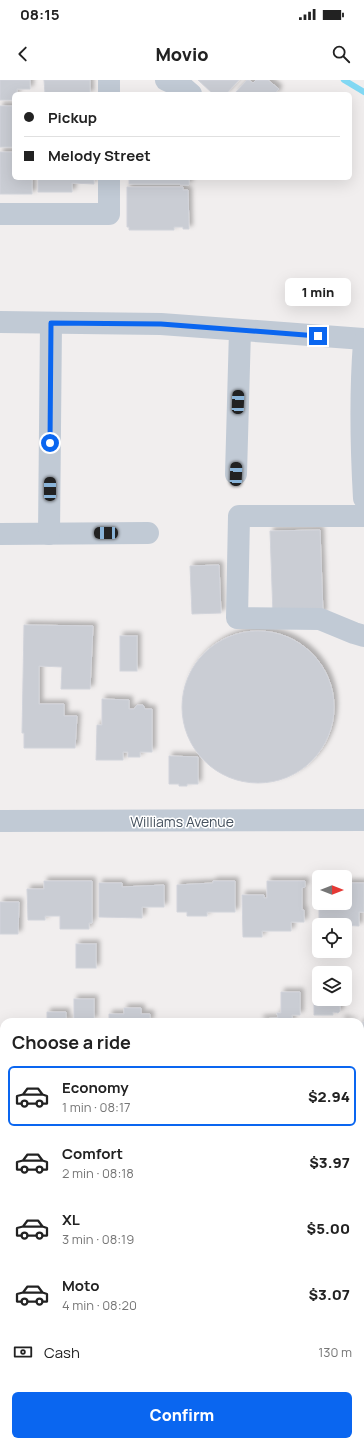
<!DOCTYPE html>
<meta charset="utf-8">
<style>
:root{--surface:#fff;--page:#f2f2f2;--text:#222;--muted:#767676;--line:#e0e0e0;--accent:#0a66f0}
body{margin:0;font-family:Manrope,sans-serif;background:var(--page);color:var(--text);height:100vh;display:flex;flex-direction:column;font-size:15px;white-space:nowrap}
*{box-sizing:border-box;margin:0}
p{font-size:13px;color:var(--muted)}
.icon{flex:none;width:22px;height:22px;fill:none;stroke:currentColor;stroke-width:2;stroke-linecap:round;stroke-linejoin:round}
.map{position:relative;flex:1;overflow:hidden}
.drawer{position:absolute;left:0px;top:938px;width:364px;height:428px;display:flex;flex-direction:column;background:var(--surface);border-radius:12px 12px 0 0;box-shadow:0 4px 16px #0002}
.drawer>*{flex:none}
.guide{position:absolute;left:12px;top:12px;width:340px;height:88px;border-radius:6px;box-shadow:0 4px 16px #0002;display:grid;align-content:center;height:88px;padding:0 12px;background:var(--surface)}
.needle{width:26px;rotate:90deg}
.controls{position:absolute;left:312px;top:790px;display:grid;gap:8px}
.controls a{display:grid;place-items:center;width:40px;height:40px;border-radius:6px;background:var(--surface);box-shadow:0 4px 16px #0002;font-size:20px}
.end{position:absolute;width:18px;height:18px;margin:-9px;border:5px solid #0a66f0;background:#fff;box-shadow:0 0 0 2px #fff}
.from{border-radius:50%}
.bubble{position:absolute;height:28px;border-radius:6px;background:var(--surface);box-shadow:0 4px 16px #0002;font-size:13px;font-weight:800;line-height:28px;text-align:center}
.car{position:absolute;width:12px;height:24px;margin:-12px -6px;border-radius:5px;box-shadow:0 0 3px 1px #0007;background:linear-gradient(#222 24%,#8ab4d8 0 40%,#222 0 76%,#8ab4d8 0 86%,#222 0)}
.guide b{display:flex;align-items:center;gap:14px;height:38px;font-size:15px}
.guide b+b{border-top:1px solid var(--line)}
.guide i{width:10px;height:10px;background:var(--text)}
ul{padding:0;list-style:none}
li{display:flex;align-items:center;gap:12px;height:60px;margin:0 8px 6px;padding:0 4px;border:2px solid transparent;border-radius:6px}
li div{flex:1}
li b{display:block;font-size:15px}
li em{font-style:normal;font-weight:800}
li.selected{border-color:var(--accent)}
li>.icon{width:36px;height:36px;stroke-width:1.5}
h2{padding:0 12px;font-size:18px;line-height:48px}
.pay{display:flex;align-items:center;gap:10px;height:44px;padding:0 12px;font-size:15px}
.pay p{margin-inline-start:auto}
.action{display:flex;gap:8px;margin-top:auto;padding:8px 12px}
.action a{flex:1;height:46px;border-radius:6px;background:var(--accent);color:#fff;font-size:16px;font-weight:800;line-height:46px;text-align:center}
.status{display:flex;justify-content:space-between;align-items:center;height:28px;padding:0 20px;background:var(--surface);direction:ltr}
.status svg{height:11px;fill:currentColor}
header{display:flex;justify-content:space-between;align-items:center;height:52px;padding:0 12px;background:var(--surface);font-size:18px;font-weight:800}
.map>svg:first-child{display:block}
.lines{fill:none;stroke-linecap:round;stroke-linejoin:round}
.stream{stroke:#82d8f3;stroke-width:6}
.building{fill:#cacdd4;stroke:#d2d4db;filter:url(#shadow)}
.minor{stroke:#c1cad5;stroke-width:22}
.route{stroke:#0a66f0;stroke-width:5}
.labels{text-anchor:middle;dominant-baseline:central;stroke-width:3;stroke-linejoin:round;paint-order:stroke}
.street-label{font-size:14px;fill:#45515e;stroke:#fff}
</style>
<div class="status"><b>08:15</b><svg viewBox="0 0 49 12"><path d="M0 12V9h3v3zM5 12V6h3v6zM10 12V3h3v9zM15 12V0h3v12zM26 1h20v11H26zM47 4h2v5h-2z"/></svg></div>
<header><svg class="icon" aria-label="back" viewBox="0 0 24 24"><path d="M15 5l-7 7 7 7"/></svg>Movio<svg class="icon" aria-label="search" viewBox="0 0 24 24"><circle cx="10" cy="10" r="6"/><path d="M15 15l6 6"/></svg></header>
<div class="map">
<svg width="364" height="1366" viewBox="0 0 364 1366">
<defs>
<filter id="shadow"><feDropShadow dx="3.5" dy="-3.5" stdDeviation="2" flood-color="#0004"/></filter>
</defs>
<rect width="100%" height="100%" fill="#f1eeee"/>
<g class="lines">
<polyline class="stream" points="344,0 364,12"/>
</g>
<g class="building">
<polygon points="0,0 30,0 30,9 17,9 17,14 14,14 14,20 0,20"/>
<polygon points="44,0 90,0 90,14 45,14"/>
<polygon points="198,0 239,0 226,14 212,13"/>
<polygon points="247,0 249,0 253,3 256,0 268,0 279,9 276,12 278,14 234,14"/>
<rect x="0" y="26" width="14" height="41"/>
<polygon points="0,72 14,72 14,98 32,98 32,114 0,114"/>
<polygon points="38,98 94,98 94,104 72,103 72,112 38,112"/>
<polygon points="129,98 189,98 189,105 180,105 180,104 129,104"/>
<polygon points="127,107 183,107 183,110 188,110 189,149 183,149 183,147 174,147 174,150 129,150 129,147 127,147"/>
<polygon points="320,450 323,534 273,535 270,451"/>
<polygon points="219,485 221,533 192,534 190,486"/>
<polygon points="24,545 93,546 90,609 61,609 62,587 39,586 39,624 64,624 64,636 77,636 75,668 24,668 24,653 22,653"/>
<circle cx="258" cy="627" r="76"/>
<rect x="120" y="556" width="17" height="35"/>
<polygon points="102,619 129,620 129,629 134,629 137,625 143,625 145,629 152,629 152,672 140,672 140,677 128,677 128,672 123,672 123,680 96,680 97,645 102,645"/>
<polygon points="169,676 198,677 198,704 187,704 187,706 179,706 179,704 169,704"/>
<polygon points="44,801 92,801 92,843 89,843 89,849 60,849 60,836 45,836 45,840 28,840 27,809 44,809"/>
<polygon points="213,801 235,801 235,832 207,832 207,836 187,836 187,832 177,832 177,805 213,803"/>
<polygon points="267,801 305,801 305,807 302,808 302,830 304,830 304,842 291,842 291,851 262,851 262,857 243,857 242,815 264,815 264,818 267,818"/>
<polygon points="313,802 319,803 319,823 345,823 345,803 364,803 364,832 359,832 359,846 334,845 334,843 319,843 319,822 313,822"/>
<polygon points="99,803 122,803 122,807 164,805 164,827 142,827 142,838 99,837"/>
<polygon points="0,822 19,822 18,854 0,854"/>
<rect x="76" y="864" width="20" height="24"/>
<polygon points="281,912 300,912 300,935 292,935 292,942 261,942 260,939 278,938 277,933 281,933"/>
<polygon points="314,914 319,914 319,919 340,919 340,931 338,933 333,932 333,935 314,935"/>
<rect x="74" y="919" width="20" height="21"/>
<polygon points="124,928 141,928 141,934 150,934 150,942 109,942 109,934 124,934"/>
<polygon points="47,932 66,932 66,940 70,940 70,942 46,942 47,941"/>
<polygon points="342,939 354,942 341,942"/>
<polygon points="363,942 364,942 364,993 360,992 360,943 362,944"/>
<rect x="0" y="953" width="4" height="37"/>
<polygon points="0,1081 4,1081 3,1136 0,1136"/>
<polygon points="360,1082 364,1082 364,1142 363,1143 360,1130"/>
<rect x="360" y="1190" width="4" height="7"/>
<rect x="0" y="1205" width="1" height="21"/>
<rect x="360" y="1226" width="4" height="48"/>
</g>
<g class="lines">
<g class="minor">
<polyline points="166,0 184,8 191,14"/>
<polyline points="109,14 109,0"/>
<polyline points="0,134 109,134 109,98"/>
<polyline points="0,242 161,244 364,259"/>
<path d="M 364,262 C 360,314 361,366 364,418"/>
<polyline points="236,394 240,250"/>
<polyline points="364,436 239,436 237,538 320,539 354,553 364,556"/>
<polyline points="0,454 148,453"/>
<polyline points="49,454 51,243"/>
<polyline points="0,741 364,740"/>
<polyline points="0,1035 4,1035"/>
<polyline points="0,1338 4,1338"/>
<polyline points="360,1338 364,1338"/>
</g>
</g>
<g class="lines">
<polyline class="route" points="50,363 51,243 161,244 318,256"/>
</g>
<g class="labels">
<g class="street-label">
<text x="182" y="741">Williams Avenue</text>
</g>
</g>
</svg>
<div class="controls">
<a><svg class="needle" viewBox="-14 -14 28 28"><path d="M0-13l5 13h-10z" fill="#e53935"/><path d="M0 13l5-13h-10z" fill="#767676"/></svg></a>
<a><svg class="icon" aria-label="locate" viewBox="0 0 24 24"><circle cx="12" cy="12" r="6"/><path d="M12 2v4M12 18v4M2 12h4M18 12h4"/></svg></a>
<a><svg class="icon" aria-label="layers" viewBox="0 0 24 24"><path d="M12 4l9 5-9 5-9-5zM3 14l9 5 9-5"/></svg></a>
</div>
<i class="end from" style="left:50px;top:363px"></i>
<i class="end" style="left:318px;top:256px"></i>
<div class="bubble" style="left:285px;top:198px;width:66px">1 min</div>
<i class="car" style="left:238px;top:322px;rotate:2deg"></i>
<i class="car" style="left:236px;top:394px;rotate:2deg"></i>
<i class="car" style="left:50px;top:409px;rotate:0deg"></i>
<i class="car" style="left:106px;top:453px;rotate:270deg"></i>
<div class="guide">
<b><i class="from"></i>Pickup</b>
<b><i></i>Melody Street</b>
</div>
<section class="drawer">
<h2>Choose a ride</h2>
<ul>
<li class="selected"><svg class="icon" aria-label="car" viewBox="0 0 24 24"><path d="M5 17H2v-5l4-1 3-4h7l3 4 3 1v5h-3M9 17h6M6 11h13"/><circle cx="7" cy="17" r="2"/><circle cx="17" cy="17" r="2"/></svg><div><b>Economy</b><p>1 min · 08:17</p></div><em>$2.94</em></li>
<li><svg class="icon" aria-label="car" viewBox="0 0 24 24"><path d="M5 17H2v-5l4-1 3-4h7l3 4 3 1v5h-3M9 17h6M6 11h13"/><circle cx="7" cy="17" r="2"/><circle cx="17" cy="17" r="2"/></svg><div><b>Comfort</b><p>2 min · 08:18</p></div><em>$3.97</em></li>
<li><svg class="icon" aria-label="car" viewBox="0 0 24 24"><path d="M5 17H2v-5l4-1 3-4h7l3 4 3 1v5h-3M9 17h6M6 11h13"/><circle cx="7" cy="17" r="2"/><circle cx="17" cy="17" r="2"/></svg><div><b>XL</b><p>3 min · 08:19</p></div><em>$5.00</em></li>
<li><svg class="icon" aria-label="car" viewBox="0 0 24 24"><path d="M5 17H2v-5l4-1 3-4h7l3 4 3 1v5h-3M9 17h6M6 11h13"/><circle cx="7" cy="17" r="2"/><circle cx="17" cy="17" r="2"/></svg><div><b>Moto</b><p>4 min · 08:20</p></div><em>$3.07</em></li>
</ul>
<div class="pay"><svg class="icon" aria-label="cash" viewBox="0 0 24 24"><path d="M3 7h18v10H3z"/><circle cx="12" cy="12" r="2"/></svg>Cash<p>130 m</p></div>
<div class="action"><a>Confirm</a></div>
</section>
</div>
